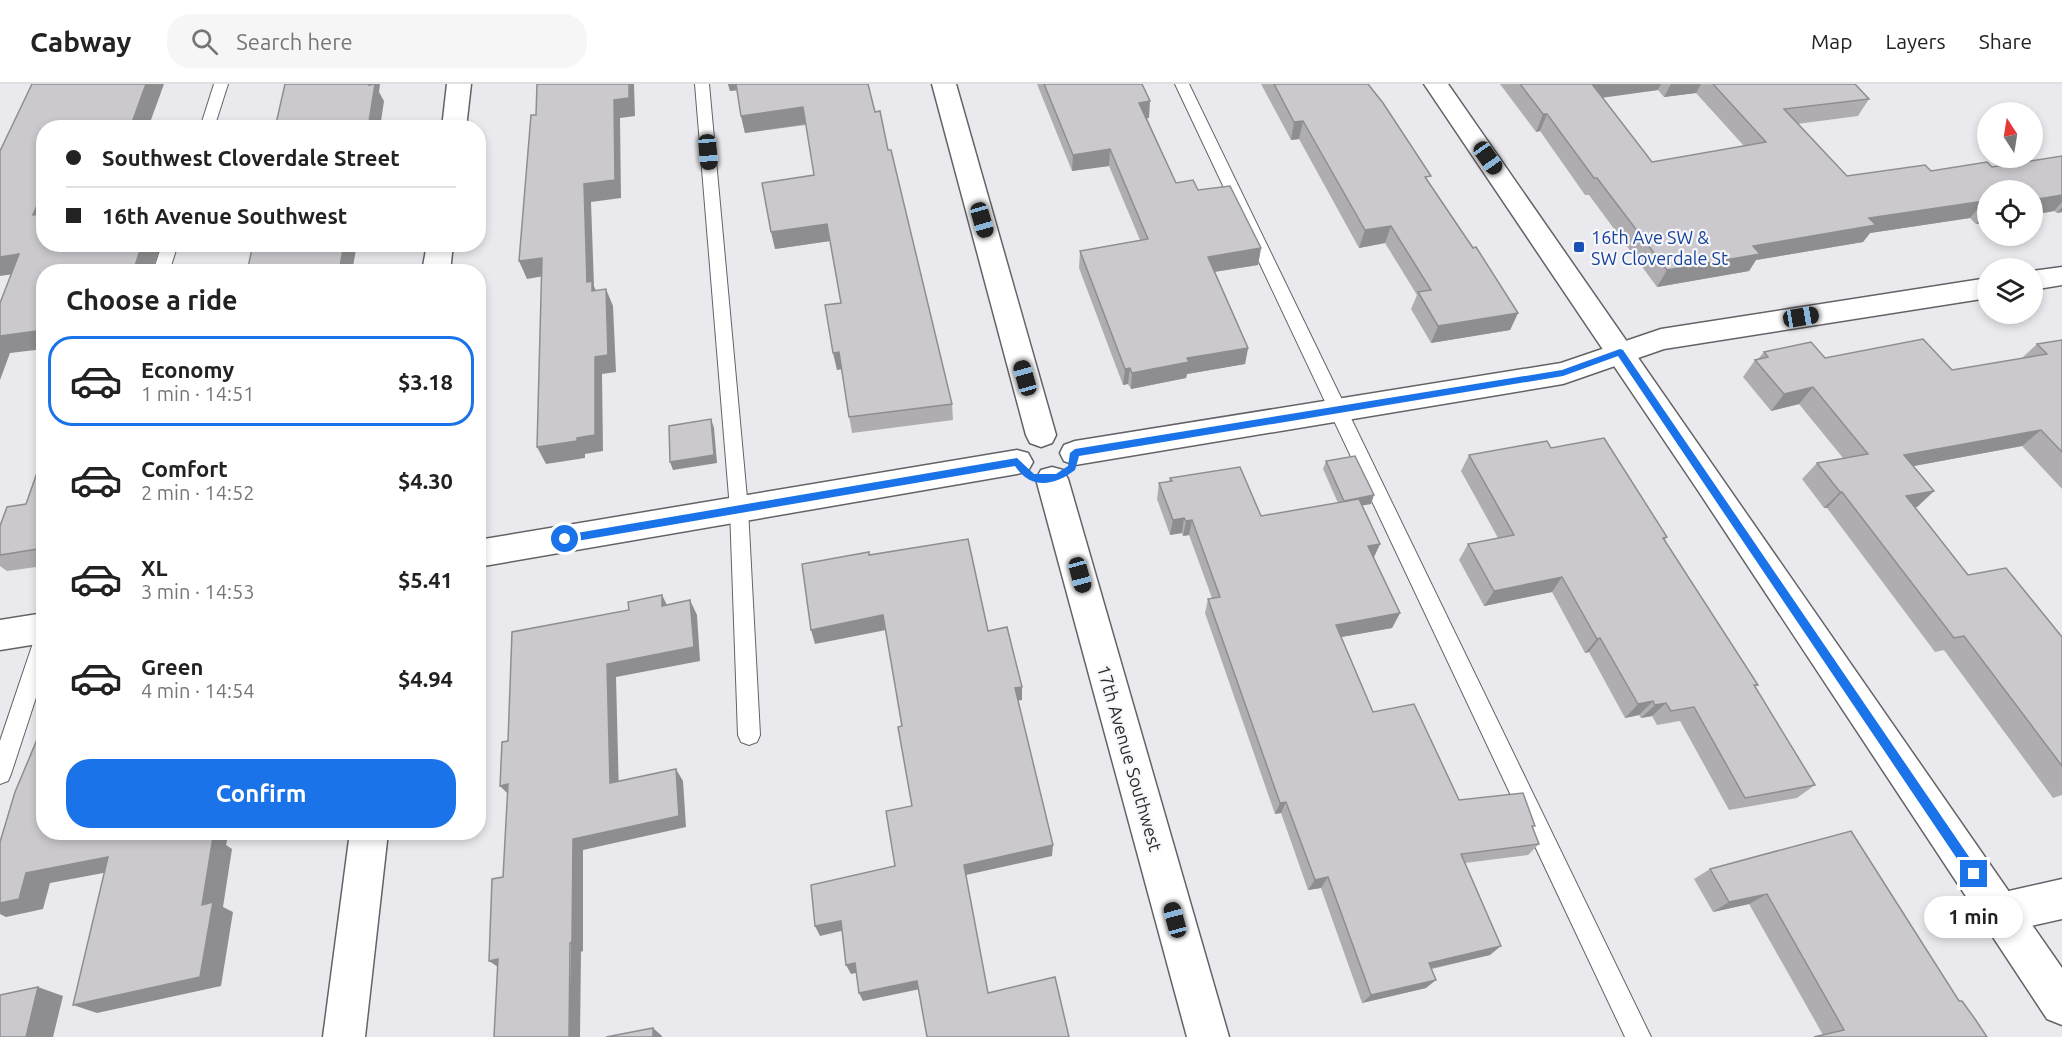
<!DOCTYPE html>
<meta charset="utf-8">
<style>
:root{--surface:#fff;--page:#f6f6f6;--text:#222;--muted:#767676;--line:#e0e0e0;--accent:#1a73e8}
body{margin:0;font-family:Ubuntu,sans-serif;background:var(--page);color:var(--text);height:100vh;display:flex;flex-direction:column;font-size:22px;white-space:nowrap}
*{box-sizing:border-box;margin:0}
p{font-size:20px;color:var(--muted)}
.icon{flex:none;width:33px;height:33px;fill:none;stroke:currentColor;stroke-width:2;stroke-linecap:round;stroke-linejoin:round}
.map{position:relative;flex:1;overflow:hidden}
.details{position:absolute;left:36px;top:180px;width:450px;height:576px;display:flex;flex-direction:column;background:var(--surface);border-radius:24px;box-shadow:0 3px 9px #0003}
.details>*{flex:none}
.hud{position:absolute;left:36px;top:36px;width:450px;height:132px;border-radius:24px;box-shadow:0 3px 9px #0003;display:grid;align-content:center;height:132px;padding:0 30px;background:var(--surface)}
.needle{width:39px;rotate:348deg}
.tools{position:absolute;left:1977px;top:18px;display:grid;gap:12px}
.tools a{display:grid;place-items:center;width:66px;height:66px;border-radius:50%;background:var(--surface);box-shadow:0 3px 9px #0003;font-size:30px}
.end{position:absolute;width:27px;height:27px;margin:-14px;border:8px solid #1a73e8;background:#fff;box-shadow:0 0 0 3px #fff}
.from{border-radius:50%}
.bubble{position:absolute;height:42px;border-radius:21px;background:var(--surface);box-shadow:0 3px 9px #0003;font-size:20px;font-weight:600;line-height:42px;text-align:center}
.car{position:absolute;width:18px;height:36px;margin:-18px -9px;border-radius:8px;box-shadow:0 0 4px 2px #0007;background:linear-gradient(#222 24%,#8ab4d8 0 40%,#222 0 76%,#8ab4d8 0 86%,#222 0)}
.hud b{display:flex;align-items:center;gap:21px;height:57px;font-size:22px}
.hud b+b{border-top:2px solid var(--line)}
.hud i{width:15px;height:15px;background:var(--text)}
ul{padding:0;list-style:none}
li{display:flex;align-items:center;gap:18px;height:90px;margin:0 12px 9px;padding:0 18px;border:3px solid transparent;border-radius:24px}
li div{flex:1}
li b{display:block;font-size:22px}
li em{font-style:normal;font-weight:600}
li.active{border-color:var(--accent)}
li>.icon{width:54px;height:54px;stroke-width:1.5}
h2{padding:0 30px;font-size:27px;line-height:72px}
.button{display:flex;gap:12px;margin-top:auto;padding:12px 30px}
.button a{flex:1;height:69px;border-radius:24px;background:var(--accent);color:#fff;font-size:24px;font-weight:600;line-height:69px;text-align:center}
header{display:flex;align-items:center;gap:36px;box-sizing:border-box;height:84px;padding:0 30px;background:var(--surface);border-bottom:2px solid var(--line)}
header strong{font-size:28px}
nav{display:flex;gap:33px;margin-inline-start:auto;font-size:21px}
.search{width:420px;height:54px;background:var(--page);display:flex;align-items:center;gap:15px;box-sizing:border-box;padding:0 21px;border-radius:24px;color:var(--muted);font-size:22px}
.map>svg:first-child{display:block}
.lines{fill:none;stroke-linecap:round;stroke-linejoin:round}
.service-casing{stroke:#636367;stroke-width:2}
.minor-casing{stroke:#636367;stroke-width:3}
.tertiary-casing{stroke:#636367;stroke-width:3}
.service{fill:#fff;fill-rule:evenodd}
.minor{fill:#fff;fill-rule:evenodd}
.tertiary{fill:#fff;fill-rule:evenodd}
.wall{fill:#afadb0;fill-rule:evenodd}
.shaded-wall{fill:#8e8d90}
.building{fill:#cbc9cd;stroke:#8e8d90;stroke-width:1.5}
.route{fill:#1a73e8}
.transit-dot{fill:#1a4fb4;stroke:#f7f7fb;stroke-width:2}
.labels{text-anchor:middle;dominant-baseline:central;stroke-width:4.5;stroke-linejoin:round;paint-order:stroke}
.transit-label{font-size:18px;fill:#164399;stroke:#f7f7fb;text-anchor:start}
.street-label{font-size:18px;fill:#2a2a2c;stroke:#f7f7fb}
</style>
<header>
<strong>Cabway</strong>
<div class="search"><svg class="icon" aria-label="search" viewBox="0 0 24 24"><circle cx="10" cy="10" r="6"/><path d="M15 15l6 6"/></svg>Search here</div>
<nav><a>Map</a><a>Layers</a><a>Share</a></nav>
</header>
<div class="map">
<svg width="2062" height="953" viewBox="0 0 2062 953">
<rect width="100%" height="100%" fill="#eaeaee"/>
<g class="lines">
<defs>
<g id="service">
<polygon points="214,0 228,0 214,44 200,44"/>
<polygon points="695,0 709,0 748,425 760,651 757,658 749,661 741,658 738,651 730,425"/>
<polygon points="1175,0 1189,0 1651,953 1625,953"/>
<polygon points="162,160 178,160 169,188 153,188"/>
<polygon points="44,547 44,589 11,690 8,697 0,700 0,657 34,556 37,550"/>
</g>
<g id="minor">
<polygon points="447,0 471,0 466,44 442,44"/>
<polygon points="932,0 956,0 1056,351 1052,359 1041,363 1030,359 1026,351"/>
<polygon points="427,160 453,160 450,188 422,188"/>
<polygon points="2062,183 2062,201 2032,206 2032,187"/>
<polygon points="1988,194 1988,214 1664,265 1563,300 1075,381 1064,377 1060,369 1064,361 1075,357 1561,279 1661,245"/>
<polygon points="1017,366 1028,369 1033,378 1028,387 1017,390 478,483 478,456"/>
<polygon points="1052,383 1063,386 1068,395 1229,953 1187,953 1036,395 1041,386"/>
<polygon points="44,529 44,559 0,566 0,536"/>
<polygon points="350,748 388,748 365,953 323,953"/>
<polygon points="2062,795 2062,835 2000,849 1986,843 1980,829 1986,815 2000,809"/>
</g>
<polygon id="tertiary" points="1424,0 1448,0 2062,884 2062,941 2047,935 1699,408"/>
</defs>
<use href="#service" class="service-casing"/>
<use href="#minor" class="minor-casing"/>
<use href="#tertiary" class="tertiary-casing"/>
<use href="#service" class="service"/>
<use href="#minor" class="minor"/>
<use href="#tertiary" class="tertiary"/>
</g>
<g class="wall">
<polygon points="728,0 875,28 888,66 952,320 953,336 852,349 841,285 837,286 841,219 830,157 775,165 814,91 806,41 745,49 741,32 737,6 730,7"/>
<polygon points="1037,0 1142,0 1149,34 1147,34 1176,99 1198,106 1261,164 1258,181 1215,188 1248,264 1245,280 1187,290 1186,294 1131,305 1128,300 1123,301 1079,184 1080,167 1140,156 1109,82 1072,87"/>
<polygon points="1261,0 1368,0 1429,98 1473,164 1518,229 1510,246 1431,259 1411,225 1417,211 1385,159 1359,164 1299,55 1291,56"/>
<path d="M 1500,0 L 1855,0 L 1869,15 L 1858,32 L 1797,40 L 1847,92 L 1992,83 L 2062,72 L 2062,128 L 2057,129 L 2054,127 L 2032,131 L 2032,106 L 1988,106 L 1988,138 L 1976,140 L 1970,134 L 1870,149 L 1863,158 L 1756,176 L 1749,187 L 1657,203 L 1589,111 L 1585,111 L 1540,47 L 1536,48 ZM 1658,6 L 1664,13 L 1696,9 L 1744,62 L 1652,78 L 1602,14 Z"/>
<polygon points="2062,256 2062,405 2022,362 1913,382 1934,407 1917,423 1915,423 1968,491 2062,553 2062,711 2053,714 1944,566 1935,568 1827,424 1824,424 1802,395 1817,379 1843,374 1799,320 1771,327 1743,293 1755,276 1758,275 1764,268 1952,286 2022,274 2037,260"/>
<polygon points="1551,364 1667,453 1665,456 1758,601 1755,603 1815,701 1797,714 1729,726 1680,637 1657,641 1652,632 1641,634 1639,631 1625,634 1589,568 1585,569 1552,508 1484,522 1459,476 1468,460 1498,454 1461,387 1469,371"/>
<polygon points="44,369 44,482 7,487 0,482 0,442 26,420"/>
<polygon points="1326,377 1371,420 1362,421 1380,460 1374,473 1400,529 1392,544 1341,553 1373,628 1459,716 1533,744 1539,760 1528,771 1465,779 1490,871 1432,885 1426,904 1362,919 1321,804 1308,806 1281,729 1275,730 1205,529 1208,515 1212,514 1189,451 1183,452 1182,449 1170,451 1157,415 1159,399 1169,398 1170,394 1261,432 1338,419 1323,385"/>
<polygon points="1851,747 1959,917 1823,951 1749,820 1713,828 1694,795 1710,785"/>
</g>
<g class="shaded-wall">
<polygon points="146,0 164,0 148,44 130,44"/>
<polygon points="369,0 380,0 379,8 384,17 380,44 368,44"/>
<polygon points="629,0 634,0 635,32 620,34 621,114 591,118 594,202 599,215 599,224 587,198 584,100 614,16"/>
<polygon points="728,0 738,0 739,6 730,7"/>
<polygon points="1591,0 1661,0 1658,6 1583,16"/>
<polygon points="1671,0 1701,0 1696,9 1664,13"/>
<polygon points="1150,17 1149,34 1138,35 1139,19"/>
<polygon points="803,23 806,40 745,49 741,32"/>
<polygon points="1543,30 1547,30 1540,47 1536,48"/>
<polygon points="1303,37 1299,55 1291,56 1294,38"/>
<polygon points="1110,65 1109,82 1072,87 1073,71"/>
<polygon points="44,105 44,143 33,131"/>
<polygon points="2062,111 2062,118 2054,127 2032,131 2032,116"/>
<polygon points="1984,117 1970,134 1870,149 1863,158 1756,176 1749,187 1657,203 1667,186 1753,162 1869,134"/>
<polygon points="2062,123 2062,128 2057,129"/>
<polygon points="1988,126 1988,138 1976,140"/>
<polygon points="827,140 830,157 775,165 771,148"/>
<polygon points="1391,142 1385,159 1359,164 1365,146"/>
<polygon points="142,160 161,160 152,188 133,188"/>
<polygon points="344,160 357,160 352,188 339,188"/>
<polygon points="1261,164 1258,181 1206,189 1208,173"/>
<polygon points="19,170 34,187 0,192 0,173"/>
<polygon points="542,174 550,191 527,195 519,177"/>
<polygon points="606,205 613,222 616,288 602,290 603,367 585,370 585,374 546,380 537,363 595,273"/>
<polygon points="1518,229 1510,246 1431,259 1438,242"/>
<polygon points="44,246 44,265 10,269 0,296 0,252"/>
<polygon points="1248,264 1245,280 1187,290 1186,294 1131,305 1132,289 1187,274"/>
<polygon points="839,268 842,285 837,286 833,269"/>
<polygon points="1130,284 1128,300 1123,301 1125,285"/>
<polygon points="1813,303 1799,320 1771,327 1784,310"/>
<polygon points="711,335 714,344 717,379 673,386 670,378"/>
<polygon points="2041,346 2022,362 1887,387 1904,371"/>
<polygon points="1934,407 1917,423 1889,428 1906,412"/>
<polygon points="1840,408 1842,408 1827,424 1824,424"/>
<polygon points="1374,411 1371,420 1341,425 1344,417"/>
<polygon points="1184,434 1182,449 1170,451 1173,436"/>
<polygon points="1192,436 1189,451 1183,452 1186,437"/>
<polygon points="1380,460 1373,475 1368,462"/>
<polygon points="1562,493 1552,508 1484,522 1494,507"/>
<polygon points="662,511 669,525 662,522"/>
<polygon points="690,516 697,531 700,577 616,593 619,711 610,699 607,580"/>
<polygon points="1400,529 1392,544 1330,555 1336,541"/>
<polygon points="883,531 886,546 815,560 811,546"/>
<polygon points="1600,554 1589,568 1585,569 1597,555"/>
<polygon points="1022,603 1022,616 1016,617 1015,604"/>
<polygon points="1653,617 1639,631 1625,634 1638,620"/>
<polygon points="1666,619 1652,632 1641,634 1655,621"/>
<polygon points="676,685 683,697 686,743 583,766 583,867 581,868 580,953 569,953 573,755"/>
<polygon points="508,700 512,714 500,702"/>
<polygon points="1286,718 1281,729 1275,730 1280,719"/>
<polygon points="208,748 229,748 226,761 232,765 223,823 233,828 221,902 97,929 73,921 202,821"/>
<polygon points="1053,761 1052,772 966,791 964,781"/>
<polygon points="108,773 130,784 50,799 43,825 6,833 0,830 0,819 26,789"/>
<polygon points="1328,793 1321,804 1308,806 1315,796"/>
<polygon points="1767,810 1749,820 1713,828 1729,818"/>
<polygon points="841,837 845,846 820,852 815,842"/>
<polygon points="1501,862 1490,871 1420,887 1429,879"/>
<polygon points="498,875 501,885 489,877"/>
<polygon points="855,879 860,888 851,890 846,881"/>
<polygon points="1436,896 1426,904 1362,919 1371,911"/>
<polygon points="917,897 920,905 863,917 859,909"/>
<polygon points="38,903 63,912 53,953 26,953"/>
<polygon points="653,944 662,952 662,953 653,953"/>
</g>
<g class="building">
<polygon points="32,0 146,0 130,44 44,44 44,105 33,131 44,130 44,160 142,160 133,188 44,188 44,246 0,252 0,219 19,170 0,173 0,67"/>
<polygon points="285,0 369,0 369,1 375,0 368,44 275,44"/>
<polygon points="537,0 629,0 629,14 614,16 615,96 584,100 587,198 592,197 592,207 606,205 608,271 595,273 595,351 577,354 577,357 537,363 542,174 519,177 531,31 536,31"/>
<polygon points="736,0 868,0 875,28 880,27 888,66 891,66 952,320 849,333 839,268 833,269 825,221 841,219 827,140 771,148 762,99 814,91 803,23 741,32"/>
<polygon points="1044,0 1142,0 1150,17 1139,19 1176,99 1193,96 1198,106 1230,102 1261,164 1208,173 1248,264 1187,274 1189,278 1132,289 1130,284 1125,285 1080,167 1148,155 1110,65 1073,71"/>
<polygon points="1274,0 1368,0 1383,19 1431,92 1425,93 1473,164 1476,163 1518,229 1438,242 1418,208 1431,206 1391,142 1365,146 1303,37 1294,38"/>
<polygon points="1520,0 1592,0 1652,78 1766,58 1713,0 1855,0 1869,15 1784,25 1847,92 1925,81 1931,87 1987,78 1992,83 2062,72 2062,111 2032,116 2032,106 1988,106 1988,120 1984,117 1869,134 1876,141 1753,162 1760,170 1667,186 1597,94 1594,94 1547,30 1543,30"/>
<polygon points="253,160 344,160 339,188 247,188"/>
<polygon points="1923,255 1952,286 2047,270 2037,260 2062,256 2062,368 2041,346 1904,371 1934,407 1906,412 1968,491 2006,484 2062,553 2062,682 1964,552 1954,554 1842,408 1840,408 1817,379 1868,370 1813,303 1784,310 1755,276 1768,273 1764,268 1811,258 1825,274"/>
<polygon points="711,335 714,371 670,378 669,342"/>
<polygon points="1604,354 1667,453 1663,454 1758,601 1754,601 1815,701 1745,714 1694,623 1671,627 1666,619 1655,621 1653,617 1638,620 1600,554 1597,555 1562,493 1494,507 1468,460 1514,451 1469,371 1547,357 1551,364"/>
<polygon points="44,369 44,464 0,471 0,442 7,423 26,420"/>
<polygon points="1355,372 1374,411 1344,417 1326,377"/>
<polygon points="1240,383 1261,432 1359,415 1380,460 1368,462 1400,529 1336,541 1373,628 1414,620 1459,716 1523,709 1535,742 1532,742 1539,760 1461,770 1501,862 1429,879 1436,896 1371,911 1328,793 1315,796 1286,718 1280,719 1208,515 1220,513 1192,436 1186,437 1184,434 1173,436 1159,399 1172,397 1170,394"/>
<polygon points="968,455 988,547 1007,543 1022,603 1015,604 1053,761 964,781 988,909 1055,893 1069,953 927,953 917,897 859,909 855,879 846,881 841,837 815,842 811,801 895,782 886,727 912,722 898,643 902,642 883,531 811,546 802,480 869,468 869,471"/>
<polygon points="662,511 662,522 690,516 694,563 607,580 610,699 676,685 679,732 573,755 572,858 570,859 569,953 494,953 498,875 489,877 492,795 503,793 508,700 500,702 502,658 508,657 512,548 629,526 628,518"/>
<polygon points="44,639 44,748 208,748 206,754 213,753 202,821 213,818 200,893 73,921 108,773 26,789 19,815 0,819 0,758 15,708"/>
<polygon points="1851,747 1959,917 1962,917 1975,935 1987,953 1814,953 1844,946 1767,810 1729,818 1710,785"/>
<polygon points="38,903 26,953 0,953 0,911"/>
<polygon points="653,944 653,953 606,953"/>
</g>
<path class="route" d="M 1620,265 L 1623,266 L 1978,786 L 1978,794 L 1970,794 L 1618,272 L 1563,292 L 1079,372 L 1075,386 C 1054,402 1031,406 1015,382 L 565,459 L 561,455 L 565,451 L 1017,374 L 1034,390 L 1056,390 L 1068,382 L 1070,369 L 1075,365 L 1562,286 Z"/>
<rect class="transit-dot" x="1573" y="157" width="12" height="12" rx="3"/>
<g class="labels">
<g class="transit-label">
<text x="1591" y="153">16th Ave SW &amp;<tspan x="1591" dy="21">SW Cloverdale St</tspan></text>
</g>
<g class="street-label">
<text transform="translate(1130 674) rotate(74)">17th Avenue Southwest</text>
</g>
</g>
</svg>
<div class="tools">
<a><svg class="needle" viewBox="-14 -14 28 28"><path d="M0-13l5 13h-10z" fill="#e53935"/><path d="M0 13l5-13h-10z" fill="#767676"/></svg></a>
<a><svg class="icon" aria-label="locate" viewBox="0 0 24 24"><circle cx="12" cy="12" r="6"/><path d="M12 2v4M12 18v4M2 12h4M18 12h4"/></svg></a>
<a><svg class="icon" aria-label="layers" viewBox="0 0 24 24"><path d="M12 4l9 5-9 5-9-5zM3 14l9 5 9-5"/></svg></a>
</div>
<i class="end from" style="left:565px;top:455px"></i>
<i class="end" style="left:1974px;top:790px"></i>
<div class="bubble" style="left:1924px;top:812px;width:99px">1 min</div>
<i class="car" style="left:708px;top:68px;rotate:175deg"></i>
<i class="car" style="left:1488px;top:74px;rotate:145deg"></i>
<i class="car" style="left:982px;top:136px;rotate:164deg"></i>
<i class="car" style="left:1801px;top:233px;rotate:81deg"></i>
<i class="car" style="left:1025px;top:294px;rotate:344deg"></i>
<i class="car" style="left:1080px;top:491px;rotate:165deg"></i>
<i class="car" style="left:1175px;top:836px;rotate:345deg"></i>
<div class="hud">
<b><i class="from"></i>Southwest Cloverdale Street</b>
<b><i></i>16th Avenue Southwest</b>
</div>
<section class="details">
<h2>Choose a ride</h2>
<ul>
<li class="active"><svg class="icon" aria-label="car" viewBox="0 0 24 24"><path d="M5 17H2v-5l4-1 3-4h7l3 4 3 1v5h-3M9 17h6M6 11h13"/><circle cx="7" cy="17" r="2"/><circle cx="17" cy="17" r="2"/></svg><div><b>Economy</b><p>1 min · 14:51</p></div><em>$3.18</em></li>
<li><svg class="icon" aria-label="car" viewBox="0 0 24 24"><path d="M5 17H2v-5l4-1 3-4h7l3 4 3 1v5h-3M9 17h6M6 11h13"/><circle cx="7" cy="17" r="2"/><circle cx="17" cy="17" r="2"/></svg><div><b>Comfort</b><p>2 min · 14:52</p></div><em>$4.30</em></li>
<li><svg class="icon" aria-label="car" viewBox="0 0 24 24"><path d="M5 17H2v-5l4-1 3-4h7l3 4 3 1v5h-3M9 17h6M6 11h13"/><circle cx="7" cy="17" r="2"/><circle cx="17" cy="17" r="2"/></svg><div><b>XL</b><p>3 min · 14:53</p></div><em>$5.41</em></li>
<li><svg class="icon" aria-label="car" viewBox="0 0 24 24"><path d="M5 17H2v-5l4-1 3-4h7l3 4 3 1v5h-3M9 17h6M6 11h13"/><circle cx="7" cy="17" r="2"/><circle cx="17" cy="17" r="2"/></svg><div><b>Green</b><p>4 min · 14:54</p></div><em>$4.94</em></li>
</ul>
<div class="button"><a>Confirm</a></div>
</section>
</div>
